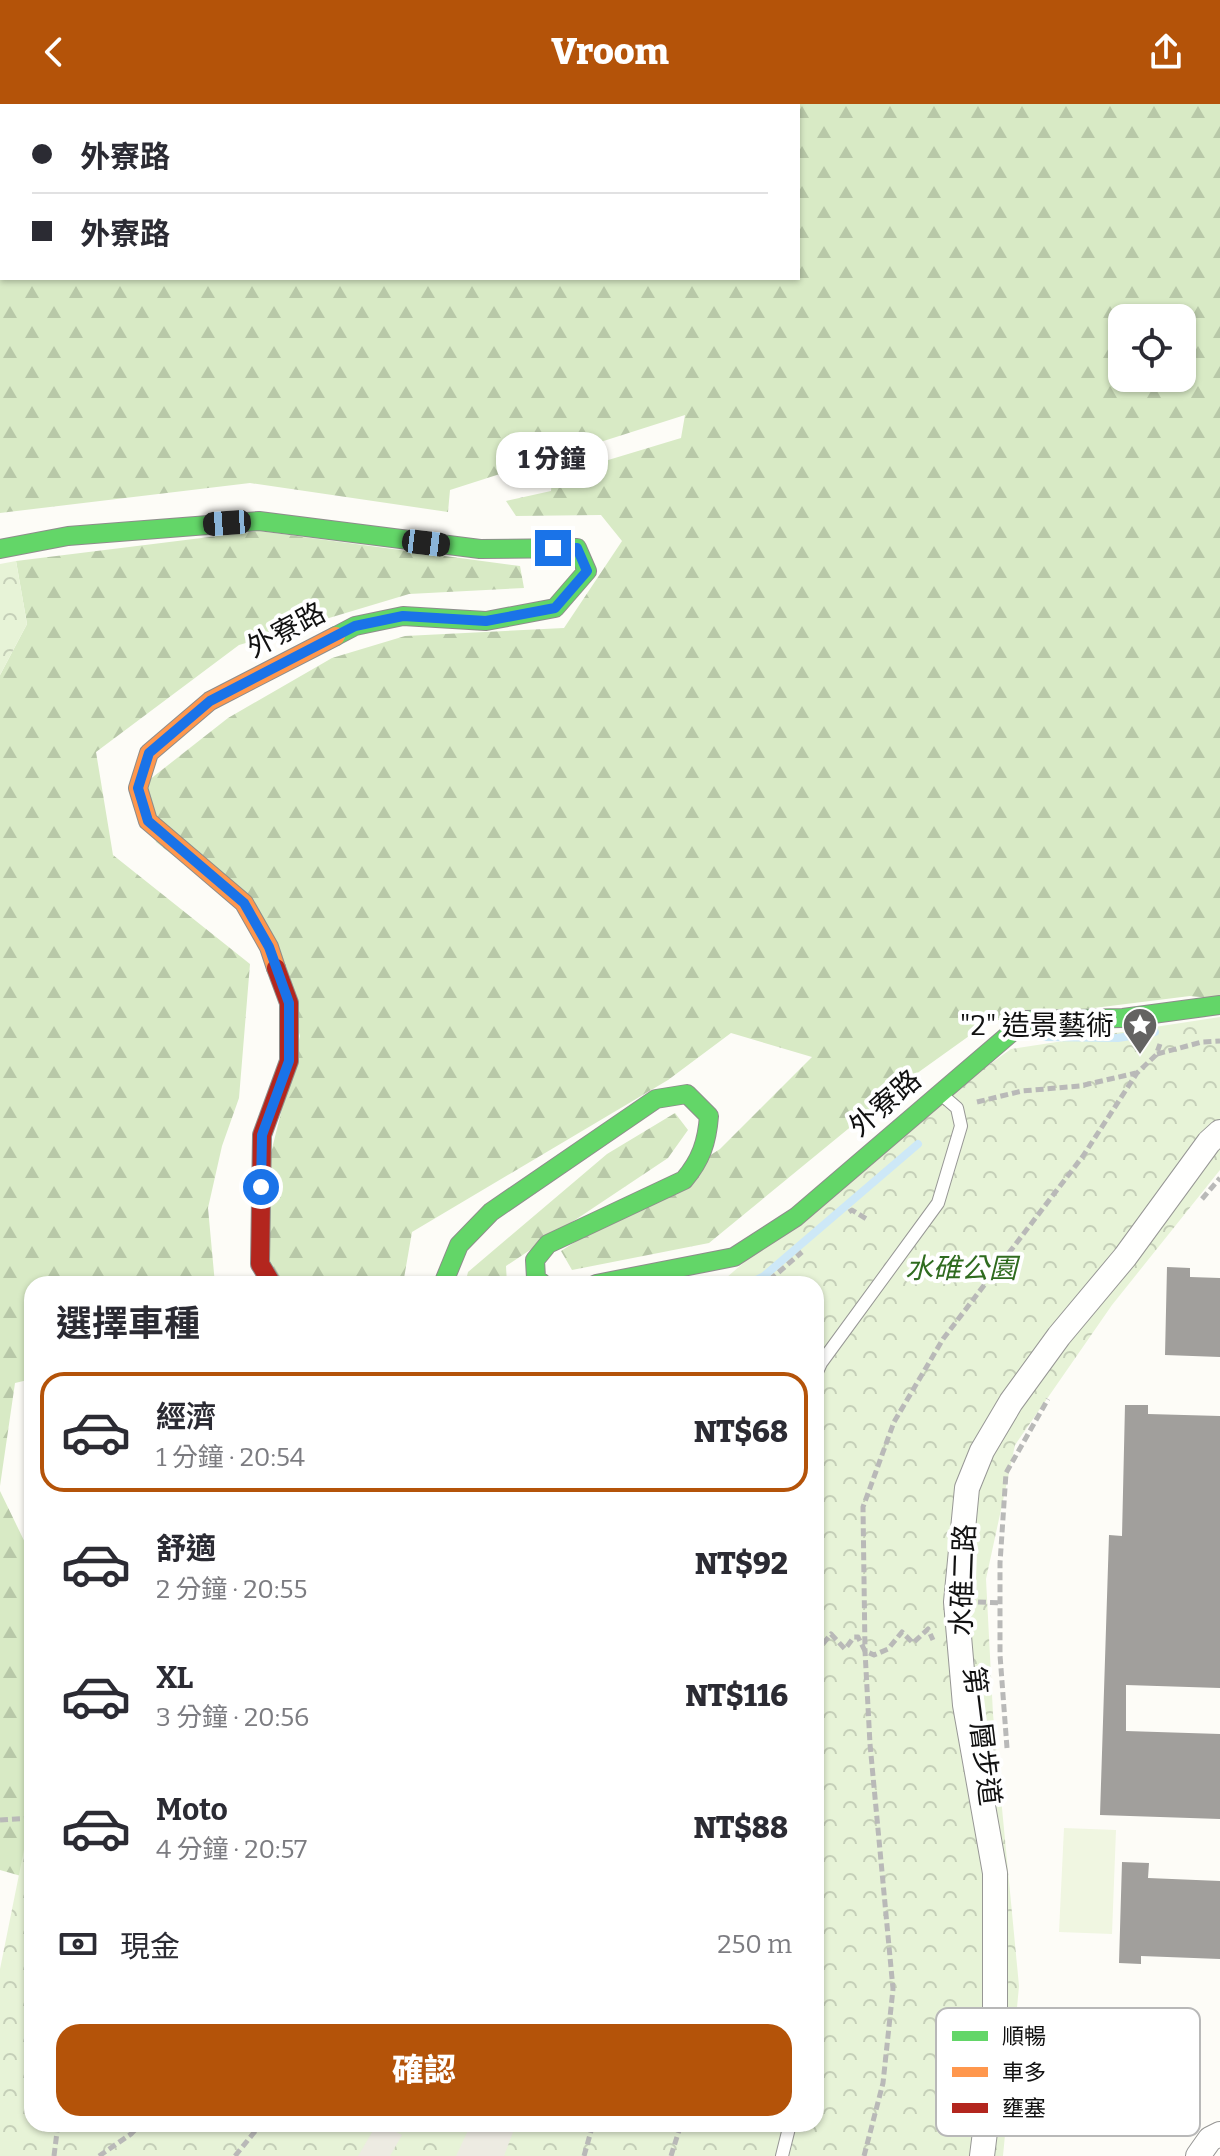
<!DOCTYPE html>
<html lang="zh-TW">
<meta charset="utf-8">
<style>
:root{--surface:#fff;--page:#f7f7f7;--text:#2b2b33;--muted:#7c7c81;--line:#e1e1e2;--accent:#b45309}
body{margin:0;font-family:Bitter,"Noto Sans TC",serif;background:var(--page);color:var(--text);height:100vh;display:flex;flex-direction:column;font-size:30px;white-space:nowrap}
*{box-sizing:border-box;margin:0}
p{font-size:26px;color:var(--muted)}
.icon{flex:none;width:44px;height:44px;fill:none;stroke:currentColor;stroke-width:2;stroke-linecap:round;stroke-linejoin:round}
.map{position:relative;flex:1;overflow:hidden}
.panel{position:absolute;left:24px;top:1172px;width:800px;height:856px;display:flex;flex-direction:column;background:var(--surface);border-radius:24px;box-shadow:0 2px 6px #0004}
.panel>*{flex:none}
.banner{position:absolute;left:0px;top:0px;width:800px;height:176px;box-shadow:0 2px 6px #0004;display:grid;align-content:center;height:176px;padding:0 32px;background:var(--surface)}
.fabs{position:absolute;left:1108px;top:200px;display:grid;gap:16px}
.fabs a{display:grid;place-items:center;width:88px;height:88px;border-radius:16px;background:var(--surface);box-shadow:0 2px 6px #0004;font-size:40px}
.end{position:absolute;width:36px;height:36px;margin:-18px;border:10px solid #1a73e8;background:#fff;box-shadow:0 0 0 4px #fff}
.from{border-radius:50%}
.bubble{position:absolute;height:56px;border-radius:24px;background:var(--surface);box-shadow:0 2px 6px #0004;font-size:26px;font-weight:800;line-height:56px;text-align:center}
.car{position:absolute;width:24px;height:48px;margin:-24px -12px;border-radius:10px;box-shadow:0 0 6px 2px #0007;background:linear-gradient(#222 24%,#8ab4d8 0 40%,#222 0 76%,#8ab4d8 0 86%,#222 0)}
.banner b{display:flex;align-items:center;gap:28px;height:76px;font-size:30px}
.banner b+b{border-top:2px solid var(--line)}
.banner i{width:20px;height:20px;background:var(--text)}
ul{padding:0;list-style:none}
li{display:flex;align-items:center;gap:24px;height:120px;margin:0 16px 12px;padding:0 16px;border:4px solid transparent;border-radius:24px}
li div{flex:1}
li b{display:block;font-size:30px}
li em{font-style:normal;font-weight:800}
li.current{border-color:var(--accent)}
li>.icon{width:72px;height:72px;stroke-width:1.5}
h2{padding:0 32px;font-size:36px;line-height:96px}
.pay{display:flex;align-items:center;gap:20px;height:88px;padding:0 32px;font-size:30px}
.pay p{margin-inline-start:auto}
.action{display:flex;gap:16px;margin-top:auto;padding:16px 32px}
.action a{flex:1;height:92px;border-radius:24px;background:var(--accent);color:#fff;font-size:32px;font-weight:800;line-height:92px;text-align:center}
header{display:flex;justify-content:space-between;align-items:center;height:104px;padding:0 32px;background:var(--accent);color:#fff;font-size:36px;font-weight:800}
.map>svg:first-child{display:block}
.forest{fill:url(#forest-firs);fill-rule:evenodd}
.park{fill:url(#park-crowns)}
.pitch{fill:#f0f6e1}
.plaza{fill:#edebe2}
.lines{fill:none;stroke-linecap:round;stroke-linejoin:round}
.stream{stroke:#cde8f7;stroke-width:8}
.building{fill:#a19f9c}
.lane-casing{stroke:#979795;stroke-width:14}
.street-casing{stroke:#979795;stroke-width:26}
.fast-casing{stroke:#8e8d8b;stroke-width:20}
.slow-casing{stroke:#8e8d8b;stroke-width:20}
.jam-casing{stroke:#8e8d8b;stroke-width:20}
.path{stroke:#b9b9b8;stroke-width:5;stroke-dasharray:8 4;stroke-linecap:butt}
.lane{stroke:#fffffe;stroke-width:12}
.street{stroke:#fffffe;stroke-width:24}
.fast{stroke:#63d668;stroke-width:18}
.slow{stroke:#ff974d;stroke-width:18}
.jam{stroke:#b3261e;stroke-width:18}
.route{stroke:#1a73e8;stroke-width:10}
.labels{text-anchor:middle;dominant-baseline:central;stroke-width:8;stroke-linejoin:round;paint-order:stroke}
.street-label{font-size:28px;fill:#111;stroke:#fff}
.poi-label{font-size:28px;fill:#111;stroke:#fff;text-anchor:end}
.park-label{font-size:28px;font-style:italic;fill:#2f6b1f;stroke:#fff}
.key{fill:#fff;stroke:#b8b8b8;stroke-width:2}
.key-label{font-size:22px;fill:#111}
</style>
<header><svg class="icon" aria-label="back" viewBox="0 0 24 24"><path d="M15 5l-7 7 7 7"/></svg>Vroom<svg class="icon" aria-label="share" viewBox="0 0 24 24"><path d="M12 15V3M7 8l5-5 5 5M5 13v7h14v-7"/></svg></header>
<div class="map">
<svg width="1220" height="2052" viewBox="0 0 1220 2052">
<defs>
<pattern id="forest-firs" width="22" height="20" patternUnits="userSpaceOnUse" patternTransform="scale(2)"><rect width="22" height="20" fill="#d8eac5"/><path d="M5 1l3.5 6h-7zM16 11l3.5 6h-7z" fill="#b8c8a8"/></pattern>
<pattern id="park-crowns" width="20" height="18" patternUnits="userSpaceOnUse" patternTransform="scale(2)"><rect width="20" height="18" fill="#e7f3d7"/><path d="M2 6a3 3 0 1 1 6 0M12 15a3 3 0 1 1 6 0" fill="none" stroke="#c5cfb8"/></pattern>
</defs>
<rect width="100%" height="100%" fill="#fdfcf7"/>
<g class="forest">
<path d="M 0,0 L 1220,0 L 1220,895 L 1190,892 L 990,917 L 909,975 L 709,1139 L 572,1166 L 561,1147 L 720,1045 L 812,953 L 731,929 L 668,976 L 412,1128 L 403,1180 L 328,1180 L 325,1177 L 321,1180 L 271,1180 L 263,1081 L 300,932 L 267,825 L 156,738 L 144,680 L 228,614 L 332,554 L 405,532 L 564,524 L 622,437 L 601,411 L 516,412 L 506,397 L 551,387 L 552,373 L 681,334 L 685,311 L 450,386 L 448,408 L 250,379 L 0,409 ZM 2,2 L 798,2 L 798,174 L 2,174 ZM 1122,214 L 1182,214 L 1182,274 L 1122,274 Z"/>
<polygon points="259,427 520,462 524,484 409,490 239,541 96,648 113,751 250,860 239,994 222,1042 208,1104 215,1180 32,1180 32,1275 15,1279 0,1382 0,571 27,520 16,457"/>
<polygon points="675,1009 688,1026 668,1054 506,1162 507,1180 465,1180 468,1168 607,1050"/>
<polygon points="0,1387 32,1453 32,2020 0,2052 21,1772 0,1766"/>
</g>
<g class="park">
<polygon points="16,457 27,520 0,571 0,460"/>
<polygon points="1220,913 1220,1066 1112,1201 1015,1341 986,1475 993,1610 1019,1882 1003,2052 0,2052 0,1865 32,1706 32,2020 816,2020 816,1180 719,1180 893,1030 1011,945"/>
</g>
<polygon class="pitch" points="1064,1724 1116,1726 1112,1830 1059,1828"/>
<g class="plaza">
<polygon points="377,2020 382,2020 402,2031 390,2052 358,2052"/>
<polygon points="471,2020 516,2020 504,2052 456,2052"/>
</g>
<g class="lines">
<g class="stream">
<polyline points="1041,933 1118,934 1155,928"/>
<polyline points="748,1180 764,1172 918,1040"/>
</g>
</g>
<g class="building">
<polygon points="1167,1163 1190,1164 1190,1173 1220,1174 1220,1253 1165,1251"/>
<polygon points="1125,1301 1148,1301 1148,1310 1220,1312 1220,1584 1126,1581 1126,1627 1220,1630 1220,1715 1100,1711 1109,1431 1122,1432"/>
<polygon points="1122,1758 1149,1759 1148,1774 1220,1777 1220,1855 1141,1852 1141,1860 1119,1859"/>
</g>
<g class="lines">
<defs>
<g id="lane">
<polyline points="816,1270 821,1259 938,1099 961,1022 957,1004 942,991"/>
<polyline points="782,2052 790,2020"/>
</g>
<g id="street">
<polyline points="982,2052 991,1980 995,1907 995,1769 965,1601 956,1498 967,1384 982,1347 1011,1298 1059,1232 1125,1153 1209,1038 1220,1028"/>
<polyline points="1198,2052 1210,2035 1220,2030"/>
</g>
<g id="fast">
<polyline points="0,445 68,432 259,417 480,445 577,444 587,467 555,504 486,517 403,512 355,522 336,532"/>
<path d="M 443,1180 L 459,1141 L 491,1108 L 656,995 L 687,990 L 709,1012 C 707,1038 701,1056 684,1076 L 548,1140 L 535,1156 L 536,1174 L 543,1180"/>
<polyline points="596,1180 734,1153 796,1113 1026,916 1123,914 1220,901"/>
</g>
<polyline id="slow" points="276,864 269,843 244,799 148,717 138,684 149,649 210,597 336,532"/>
<polyline id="jam" points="272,1180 260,1160 262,1031 289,957 289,899 276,864"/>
</defs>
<use href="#lane" class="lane-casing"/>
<use href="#street" class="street-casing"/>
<use href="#fast" class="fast-casing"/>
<use href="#slow" class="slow-casing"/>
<use href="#jam" class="jam-casing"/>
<g class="path">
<polyline points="1157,950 1202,938 1220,937"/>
<polyline points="977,998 1022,987 1080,982 1136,969"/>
<polyline points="1202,1095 1220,1074"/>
<polyline points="849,1108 852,1106 868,1116"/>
<polyline points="758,1180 772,1174 802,1148"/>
<polyline points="978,1498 1001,1499"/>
<polyline points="816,1543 818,1546 831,1530 845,1545 854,1533 858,1533 865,1547 874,1551 888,1545 902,1528 913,1539 928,1525 933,1536"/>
<polyline points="1007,1644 1000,1551 1000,1459 1006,1369 1048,1295"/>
<polyline points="0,1716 32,1714"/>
<polyline points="393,2026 395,2020"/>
<polyline points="54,2052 58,2020"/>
<polyline points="99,2052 131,2030 141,2020"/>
<polyline points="235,2052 261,2020"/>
<polyline points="584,2052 593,2020"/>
<polyline points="671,2052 681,2020"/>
<polyline points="864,2052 883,1979 893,1885 870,1640 865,1547 863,1403 894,1318 943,1235 1083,1052 1137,969 1156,951 1160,940"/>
</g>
<use href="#lane" class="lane"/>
<use href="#street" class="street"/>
<use href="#fast" class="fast"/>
<use href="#slow" class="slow"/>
<use href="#jam" class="jam"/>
</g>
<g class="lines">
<polyline class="route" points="261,1083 262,1031 289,957 289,899 269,843 244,799 148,717 138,684 149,649 210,597 355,522 403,512 486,517 555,504 587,467 577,444 553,444"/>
</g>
<defs>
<symbol id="sight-pin" viewBox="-11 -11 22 30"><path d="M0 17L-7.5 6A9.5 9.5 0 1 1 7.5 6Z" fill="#646362" stroke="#fff"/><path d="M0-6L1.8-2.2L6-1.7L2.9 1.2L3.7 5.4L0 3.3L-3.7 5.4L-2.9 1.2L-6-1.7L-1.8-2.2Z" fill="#fff"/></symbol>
</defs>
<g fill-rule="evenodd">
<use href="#sight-pin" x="1120" y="901" width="40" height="54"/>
</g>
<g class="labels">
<g class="street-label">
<text transform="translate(286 526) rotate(-28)">外寮路</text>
<text transform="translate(885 999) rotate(-41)">外寮路</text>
<text transform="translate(963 1476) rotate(-88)">水碓二路</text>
<text transform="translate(982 1632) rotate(83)">第一層步道</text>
</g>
<g class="poi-label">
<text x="1114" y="921">"2" 造景藝術</text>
</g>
<g class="park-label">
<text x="961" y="1164">水碓公園</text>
</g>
</g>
<rect x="936" y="1904" width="264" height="128" rx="12" class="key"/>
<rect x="952" y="1927" width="36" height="10" fill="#63d668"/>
<rect x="952" y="1963" width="36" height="10" fill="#ff974d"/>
<rect x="952" y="1999" width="36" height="10" fill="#b3261e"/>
<g class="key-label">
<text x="1002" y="1940">順暢</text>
<text x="1002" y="1976">車多</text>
<text x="1002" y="2012">壅塞</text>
</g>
</svg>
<div class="fabs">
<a><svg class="icon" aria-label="locate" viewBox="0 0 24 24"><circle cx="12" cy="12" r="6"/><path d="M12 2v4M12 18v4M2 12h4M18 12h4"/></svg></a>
</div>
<i class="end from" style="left:261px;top:1083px"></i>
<i class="end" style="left:553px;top:444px"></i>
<div class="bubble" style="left:496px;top:328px;width:112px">1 分鐘</div>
<i class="car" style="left:227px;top:419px;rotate:266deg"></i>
<i class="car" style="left:426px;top:439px;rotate:97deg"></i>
<div class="banner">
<b><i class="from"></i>外寮路</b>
<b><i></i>外寮路</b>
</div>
<section class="panel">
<h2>選擇車種</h2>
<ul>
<li class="current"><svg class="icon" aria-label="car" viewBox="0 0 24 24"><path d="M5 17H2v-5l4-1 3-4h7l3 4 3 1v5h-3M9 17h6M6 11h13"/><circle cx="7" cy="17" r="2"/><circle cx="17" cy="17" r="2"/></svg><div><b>經濟</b><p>1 分鐘 · 20:54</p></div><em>NT$68</em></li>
<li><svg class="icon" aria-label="car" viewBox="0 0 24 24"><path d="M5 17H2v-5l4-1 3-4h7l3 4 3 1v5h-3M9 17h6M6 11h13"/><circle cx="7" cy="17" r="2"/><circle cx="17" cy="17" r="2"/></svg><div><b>舒適</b><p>2 分鐘 · 20:55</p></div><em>NT$92</em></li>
<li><svg class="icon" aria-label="car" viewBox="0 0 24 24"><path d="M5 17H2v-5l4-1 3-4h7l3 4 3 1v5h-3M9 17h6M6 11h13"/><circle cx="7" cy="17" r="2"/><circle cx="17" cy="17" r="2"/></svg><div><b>XL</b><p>3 分鐘 · 20:56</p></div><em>NT$116</em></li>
<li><svg class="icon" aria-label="car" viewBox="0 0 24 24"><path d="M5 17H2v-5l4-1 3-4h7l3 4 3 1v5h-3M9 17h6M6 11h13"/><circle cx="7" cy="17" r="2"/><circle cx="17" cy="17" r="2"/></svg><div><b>Moto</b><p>4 分鐘 · 20:57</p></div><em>NT$88</em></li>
</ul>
<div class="pay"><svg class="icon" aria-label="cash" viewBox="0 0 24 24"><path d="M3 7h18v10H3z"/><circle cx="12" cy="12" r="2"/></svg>現金<p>250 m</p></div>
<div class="action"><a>確認</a></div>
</section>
</div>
